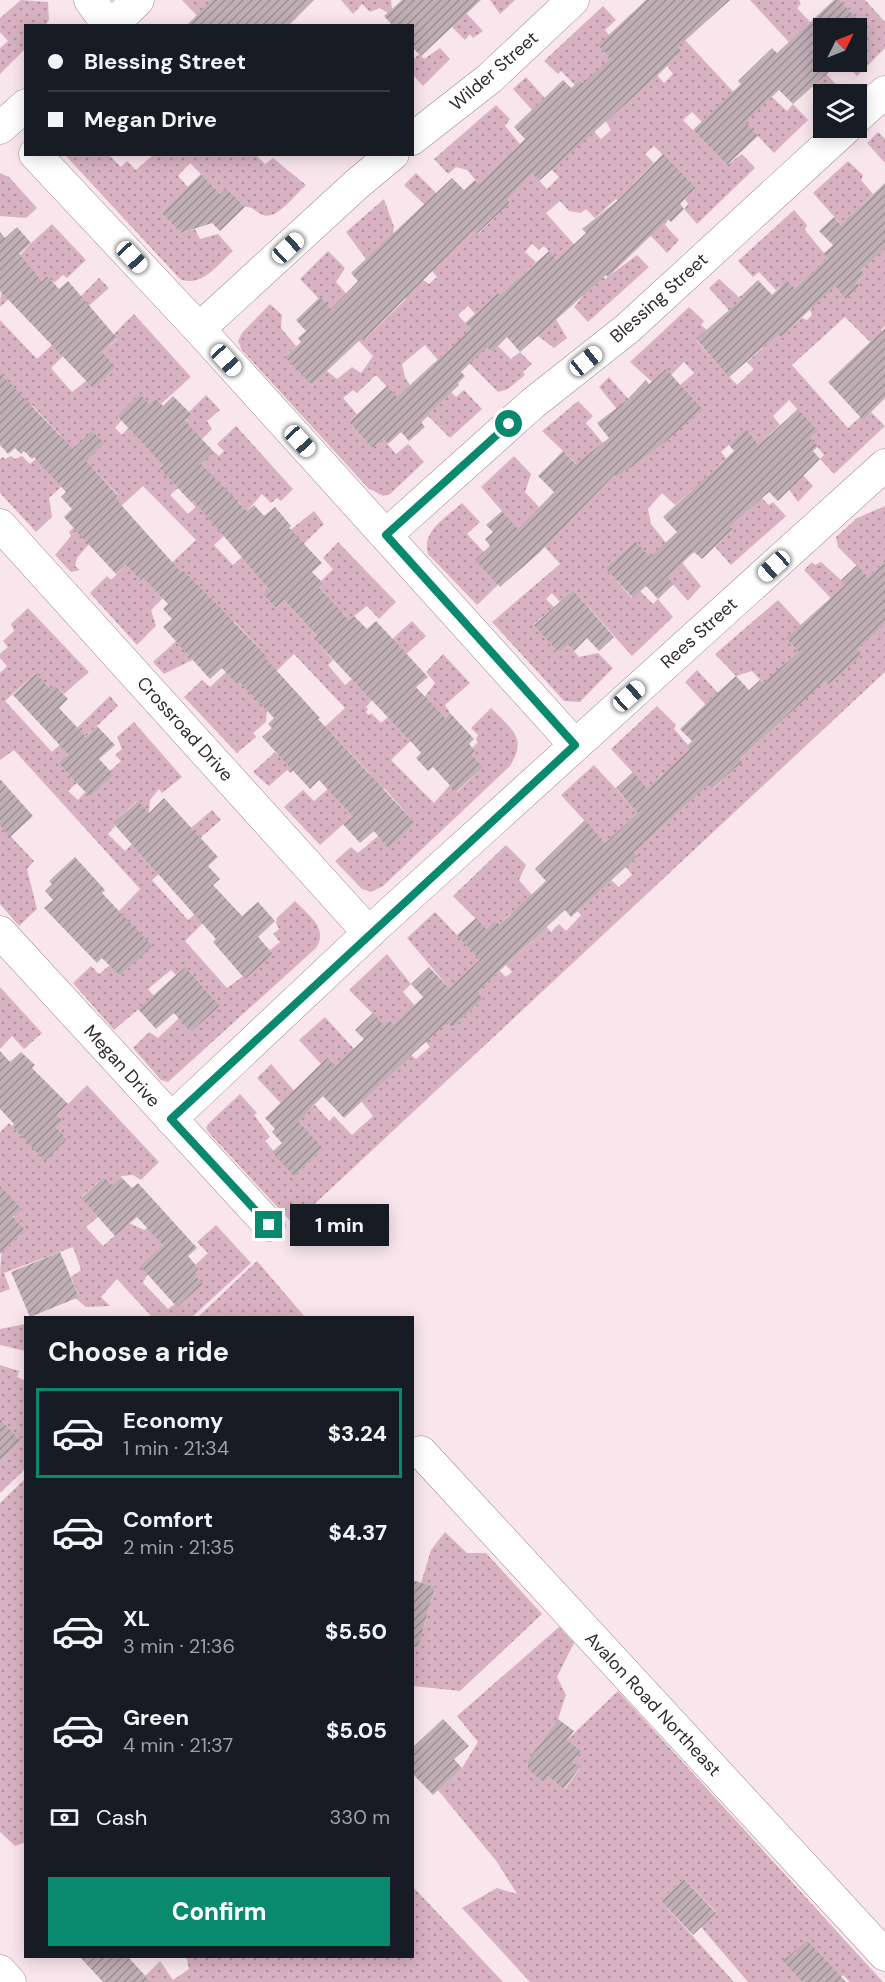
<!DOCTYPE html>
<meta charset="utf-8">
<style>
:root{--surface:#171b24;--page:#20242c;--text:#f1f3f6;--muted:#9ea1a6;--line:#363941;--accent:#098a6e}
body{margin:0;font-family:"DM Sans",sans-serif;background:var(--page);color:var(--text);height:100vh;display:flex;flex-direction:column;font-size:22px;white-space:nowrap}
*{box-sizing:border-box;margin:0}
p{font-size:20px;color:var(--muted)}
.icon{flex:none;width:33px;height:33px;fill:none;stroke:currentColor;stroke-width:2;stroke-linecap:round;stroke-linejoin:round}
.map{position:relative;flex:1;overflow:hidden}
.side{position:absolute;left:24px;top:1316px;width:390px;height:642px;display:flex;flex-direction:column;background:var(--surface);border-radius:0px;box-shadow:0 3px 15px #0003}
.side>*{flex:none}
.hud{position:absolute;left:24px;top:24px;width:390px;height:132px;border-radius:0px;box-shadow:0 3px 15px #0003;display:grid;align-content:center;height:132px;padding:0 24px;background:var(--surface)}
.needle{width:39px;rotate:47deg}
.controls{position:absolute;left:813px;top:18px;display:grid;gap:12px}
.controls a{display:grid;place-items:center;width:54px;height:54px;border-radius:0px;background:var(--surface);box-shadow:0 3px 15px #0003;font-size:30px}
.end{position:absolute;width:27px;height:27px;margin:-14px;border:8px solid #098a6e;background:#fff;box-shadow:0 0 0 3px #fff}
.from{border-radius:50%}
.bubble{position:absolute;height:42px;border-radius:0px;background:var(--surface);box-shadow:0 3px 15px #0003;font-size:20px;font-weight:800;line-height:42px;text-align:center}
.car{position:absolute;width:18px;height:36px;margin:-18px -9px;border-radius:8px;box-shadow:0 0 4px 2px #0007;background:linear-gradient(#fff 24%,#345 0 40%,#fff 0 76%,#345 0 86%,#fff 0)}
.hud b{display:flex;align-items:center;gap:21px;height:57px;font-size:22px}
.hud b+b{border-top:2px solid var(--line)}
.hud i{width:15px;height:15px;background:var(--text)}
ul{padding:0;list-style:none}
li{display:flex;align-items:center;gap:18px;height:90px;margin:0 12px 9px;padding:0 12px;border:3px solid transparent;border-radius:0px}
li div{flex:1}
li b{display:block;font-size:22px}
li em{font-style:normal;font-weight:800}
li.on{border-color:var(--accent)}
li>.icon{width:54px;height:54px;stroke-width:1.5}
h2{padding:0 24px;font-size:27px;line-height:72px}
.pay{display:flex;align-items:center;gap:15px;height:66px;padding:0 24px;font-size:22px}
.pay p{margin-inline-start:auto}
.action{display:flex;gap:12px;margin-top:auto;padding:12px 24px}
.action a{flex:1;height:69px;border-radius:0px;background:var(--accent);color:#fff;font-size:24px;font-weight:800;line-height:69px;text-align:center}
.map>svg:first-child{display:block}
.grass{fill:url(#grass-dots)}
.building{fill:url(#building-hatch)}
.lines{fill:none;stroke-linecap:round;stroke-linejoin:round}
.minor-casing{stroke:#9c8b92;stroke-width:33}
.minor{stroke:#fff;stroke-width:32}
.route{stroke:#098a6e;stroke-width:8}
.labels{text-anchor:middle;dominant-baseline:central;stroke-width:5;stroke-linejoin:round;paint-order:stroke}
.street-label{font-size:18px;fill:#312a2d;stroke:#fff}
</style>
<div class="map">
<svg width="885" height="1982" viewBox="0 0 885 1982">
<defs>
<pattern id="grass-dots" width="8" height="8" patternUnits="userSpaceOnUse" patternTransform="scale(1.5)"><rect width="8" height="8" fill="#d9b2c2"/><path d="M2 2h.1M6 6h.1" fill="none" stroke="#b1919e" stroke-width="1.8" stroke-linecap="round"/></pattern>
<pattern id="building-hatch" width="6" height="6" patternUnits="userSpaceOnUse" patternTransform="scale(1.5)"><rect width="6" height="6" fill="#c1afb6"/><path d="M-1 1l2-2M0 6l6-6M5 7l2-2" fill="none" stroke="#9d8f94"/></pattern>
</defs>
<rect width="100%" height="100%" fill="#f9e6ed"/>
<g class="grass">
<polygon points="21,0 48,2 49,20 46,25 26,26 25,49 0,74 0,48 8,41 0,32 0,18"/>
<polygon points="182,0 224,0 206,25"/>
<polygon points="341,0 391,0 392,9 388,13 380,8 370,12 362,4 353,14"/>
<polygon points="454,0 483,31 473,38 470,34 465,40 452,27"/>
<polygon points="490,0 515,0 500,14"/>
<polygon points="750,0 799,0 801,4 797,8 810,22 794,38 841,90 836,94 824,94 823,98 810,84 809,64"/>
<polygon points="840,0 865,0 885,22 885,48 857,76 845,62 856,62 857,47 866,37 861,32 865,28"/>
<polygon points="603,6 616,20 605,30 609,35 599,45 641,90 657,75 664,83 673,74 667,66 682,51 654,21 661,14 739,98 758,94 766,102 772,97 787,111 793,104 808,120 774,153 724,101 702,122 692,112 683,120 727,165 742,154 755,168 697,224 684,209 688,204 685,199 696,188 654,146 645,154 654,163 633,184 669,219 665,225 679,240 667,253 616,199 595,218 586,209 581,213 569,211 560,201 546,213 605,279 637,255 649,267 588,322 574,307 583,296 580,292 584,289 544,246 539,250 532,244 525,252 536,262 518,279 557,321 567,338 554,348 538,336 498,293 475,314 468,306 458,315 492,352 498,346 511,359 520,352 532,364 523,372 525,375 508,389 498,392 452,346 438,360 425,345 402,364 405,377 410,385 408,387 430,411 451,392 456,397 464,390 482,409 450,438 428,416 421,423 376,375 357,393 353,390 343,398 357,414 349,422 372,448 383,439 396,454 408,444 424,462 390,494 383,496 368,488 241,349 238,341 242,333 270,304 282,315 281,328 296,346 286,356 312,385 327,371 337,379 352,367 361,373 373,356 300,279 328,251 345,268 336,282 351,299 366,338 406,299 366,259 346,232 384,199 394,227 393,234 423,280 429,284 437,277 432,271 427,207 404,185 416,173 478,234 510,203 507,199 509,196 479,184 467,170 456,167 448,174 434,159 496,105 510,119 505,126 520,144 512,152 547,189 559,177 551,169 570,152 513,89 526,77 583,140 594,131 601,139 611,130 583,83 580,80 575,85 561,71 558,74 544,61"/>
<polygon points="440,48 450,59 423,86 413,75 413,60 419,54 424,59"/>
<polygon points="878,132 885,139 885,163 867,143"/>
<path d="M 65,155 L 109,155 L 121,167 L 127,161 L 136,170 L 153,155 L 256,155 L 265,164 L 273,158 L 306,185 C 296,194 276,221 263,215 C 255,212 253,206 245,207 L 226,188 L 220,194 L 190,163 L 178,176 L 188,187 L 161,213 L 181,233 L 195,229 L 200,239 L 218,234 L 233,251 C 217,265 202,288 180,279 Z"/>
<polygon points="848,161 863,175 861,180 873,194 856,211 885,242 885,326 881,330 885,335 877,349 845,317 792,365 848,428 860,417 863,419 871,412 885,426 834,474 820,459 824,455 810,438 817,431 789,400 773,416 780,425 768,436 813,486 798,502 783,481 787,477 746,430 721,452 726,458 708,475 762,498 769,505 773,502 786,516 731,565 715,547 733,529 694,488 675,505 662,493 648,509 651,524 701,586 688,601 635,541 605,568 632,598 640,591 653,604 658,599 673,617 632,656 573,590 560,602 552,593 546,599 554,607 534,624 559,653 568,645 579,657 598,653 613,668 580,702 564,701 492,622 560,564 535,536 529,542 481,487 514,456 531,474 525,492 539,507 533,514 585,472 542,431 578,401 593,416 586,423 603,443 594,450 616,478 651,451 599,387 609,377 665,441 680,385 694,373 684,362 671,375 652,382 630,362 689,307 704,321 701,325 707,330 696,340 737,385 754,369 747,362 763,348 709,288 719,279 739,297 742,295 781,336 802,318 807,320 812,315 810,310 812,308 787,281 776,290 759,272 753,277 738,261 794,210 807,225 805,230 828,258 818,268 847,298 860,286 856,282 865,274 861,270 872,259 813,193"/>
<polygon points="0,173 9,177 37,208 26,218 0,216"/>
<path d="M 52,224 L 86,260 L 67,278 L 63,275 L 54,283 L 47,276 L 42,281 L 36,274 L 0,307 C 0,268 25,249 52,224 Z"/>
<path d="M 99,278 L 109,288 L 83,311 L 92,321 L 60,351 L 64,355 L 51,368 L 72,392 L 87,380 L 93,387 L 116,367 L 102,352 L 117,339 L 113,335 L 134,314 L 191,377 L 161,404 L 155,398 L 149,404 L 140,395 L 117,416 L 121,421 L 115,428 L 122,435 L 128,428 L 152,453 L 192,415 L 189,412 L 206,395 L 220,410 L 207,421 L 212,429 L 202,439 L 196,434 L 159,468 L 178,488 L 170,495 L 188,514 L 196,507 L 191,502 L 215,479 L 201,464 L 214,452 L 219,456 L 224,451 L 217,444 L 236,426 L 293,489 L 281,501 L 277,498 L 271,503 L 262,494 L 247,511 L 238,501 L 213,523 L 224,536 L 214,545 L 233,565 L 242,557 L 248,564 L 314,511 L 324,524 L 265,582 L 270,588 L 264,594 L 276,608 L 284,600 L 303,620 L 326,599 L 317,590 L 324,584 L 321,581 L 333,569 L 323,558 L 338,542 L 396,602 L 379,619 L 367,606 L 349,620 L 342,612 L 313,638 L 333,660 L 328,665 L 345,685 L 380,655 L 378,652 L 412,621 L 426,636 L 365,692 L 372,700 L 366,707 L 368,709 L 366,712 L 369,715 L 371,713 L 381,723 L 388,717 L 405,735 L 429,713 L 420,703 L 435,683 L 426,672 L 443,654 L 470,683 L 445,705 L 450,713 L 419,742 L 415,737 L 391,760 L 434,803 L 450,785 L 457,792 L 483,767 L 472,755 L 475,751 L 472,748 L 478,742 L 476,739 L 478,735 L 471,728 L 491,708 C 511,729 528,737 510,766 L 383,886 L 371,892 L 362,889 L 335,861 L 351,847 L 358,853 L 378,836 L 388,847 L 415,823 L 384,788 L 320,845 L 284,807 L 303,790 L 314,801 L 328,789 L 331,792 L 334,789 L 344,798 L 370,774 L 332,734 L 293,771 L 290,773 L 287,770 L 269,786 L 253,772 L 275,752 L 278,755 L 293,742 L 301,749 L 345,708 L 294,654 L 256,691 L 266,703 L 263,706 L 267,710 L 266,722 L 253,733 L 256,737 L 237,753 L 184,697 L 202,680 L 210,687 L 226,672 L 239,685 L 268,657 L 234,621 L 192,660 L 164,674 L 153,662 L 176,641 L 180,646 L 220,609 L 183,570 L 158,593 L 163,598 L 151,610 L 156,626 L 137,645 L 90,593 L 107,576 L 111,580 L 126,565 L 141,581 L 147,576 L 152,581 L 196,540 L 143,486 L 94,531 L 101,539 L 92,547 L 89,544 L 77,558 L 75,566 L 80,570 L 71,572 L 55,555 L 71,536 L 69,532 L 73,528 L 78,532 L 118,495 L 81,456 L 56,480 L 61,487 L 49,498 L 52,517 L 36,532 L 0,493 L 0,459 L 3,457 L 5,459 L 11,456 L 15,459 L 22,456 L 30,464 L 62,437 L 32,405 L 0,435 L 0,402 L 14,389 L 0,373 L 0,320 L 37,359 L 81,318 L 73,310 L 84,300 L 81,296 Z"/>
<path d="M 462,503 L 480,522 L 467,534 L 484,552 L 498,585 L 477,605 L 428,554 C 421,531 447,517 462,503 Z"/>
<polygon points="885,506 885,562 868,577 838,547 836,537 857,518"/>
<polygon points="812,562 815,565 821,562 841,580 881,627 885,624 885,672 293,1224 210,1134 206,1128 208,1124 240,1094 257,1113 254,1115 270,1137 265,1141 294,1175 323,1148 257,1078 271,1064 310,1109 315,1105 329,1121 334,1116 352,1135 373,1116 327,1058 321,1064 299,1040 325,1017 374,1071 384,1061 394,1071 411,1055 416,1059 430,1047 402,1017 394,1024 389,1020 384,1025 349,990 387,954 411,984 403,992 434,1028 444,1019 453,1028 483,999 462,977 449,988 407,938 435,912 495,975 500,971 506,977 512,972 506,965 533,940 510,914 499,924 495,920 486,929 453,896 506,845 526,865 519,880 532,895 524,902 551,932 559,924 566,931 581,915 577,911 611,880 619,887 632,875 626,867 638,856 617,832 605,843 561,795 594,765 656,832 689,802 663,773 647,788 611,749 657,706 676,725 674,729 688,745 686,747 692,753 685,760 713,789 741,762 734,754 706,705 685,682 697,670 760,739 763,683 752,671 736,676 715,654 778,600 801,625 787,638 828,685 861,655 849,641 840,608 804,570"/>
<path d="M 28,608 L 89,672 L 64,694 L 55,685 L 50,689 L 36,673 L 5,701 L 52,752 L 110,696 L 118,706 L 58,763 L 77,783 L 68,791 L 78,800 L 85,792 L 90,797 L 114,775 L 110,771 L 121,761 L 115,755 L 122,749 L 117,737 L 134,722 L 182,777 L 162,793 L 159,789 L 150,800 L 149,813 L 137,801 L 113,823 L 115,826 L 108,834 L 125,851 L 132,844 L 194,831 L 191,828 L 212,810 L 221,820 L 152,880 L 188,920 L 194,915 L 203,923 L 185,941 L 227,988 L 273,954 L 270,950 L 280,942 L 273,934 L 279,929 L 276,923 L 277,918 L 295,901 C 308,915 329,928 316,948 L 168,1082 L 161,1080 L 133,1048 L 149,1032 L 158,1038 L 179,1018 L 191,1032 L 220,1006 L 185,967 L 176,975 L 171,970 L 148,989 L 154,996 L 114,1030 L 73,983 L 91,966 L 99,974 L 110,965 L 120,976 L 151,946 L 119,911 L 140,889 L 14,750 L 0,760 L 0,673 L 7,666 L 0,658 L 0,654 L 8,647 L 3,641 L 14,631 L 11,624 Z"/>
<polygon points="0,825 34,861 27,869 37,909 19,926 0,904"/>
<polygon points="0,987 42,1033 24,1049 12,1036 0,1049"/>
<path d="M 87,1085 L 159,1162 L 141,1180 L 133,1175 L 122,1176 L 112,1185 L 104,1177 L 81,1197 L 98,1217 L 86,1227 L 103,1246 L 129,1223 L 144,1230 L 149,1227 L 163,1245 L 143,1283 L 168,1309 L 203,1284 L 194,1274 L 199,1269 L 195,1265 L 208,1253 L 197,1242 L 216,1225 L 251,1263 L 192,1317 L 152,1317 L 117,1279 L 101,1297 L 110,1306 L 86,1307 L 75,1298 L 79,1296 L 71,1277 L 81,1270 L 73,1247 L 4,1273 L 10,1289 L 0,1293 C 0,1262 0,1232 21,1208 L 9,1196 L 0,1200 L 0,1132 L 9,1123 L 45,1160 L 67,1139 L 56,1127 L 63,1121 L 57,1115 Z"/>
<polygon points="257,1261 305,1317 198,1317"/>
<polygon points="25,1324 25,1351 0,1345 0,1329"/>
<polygon points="0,1365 19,1371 17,1377 26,1381 25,1469 0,1493 0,1461 21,1441 0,1419"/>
<polygon points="25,1479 26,1842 15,1846 0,1832 0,1503"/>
<polygon points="445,1532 467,1553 486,1553 542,1614 460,1691 413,1686 412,1628 423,1630 435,1587 421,1583 431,1550"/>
<polygon points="559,1627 574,1643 557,1677 566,1695 558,1719 527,1761 528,1770 544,1781 548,1776 565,1789 580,1768 573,1762 581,1751 567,1740 618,1691 883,1982 850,1982 843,1975 839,1978 807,1940 784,1961 802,1982 748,1982 701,1927 716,1912 684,1879 661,1901 734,1982 530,1982 462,1908 497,1888 517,1894 497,1862 438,1790 462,1768 478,1742 457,1716"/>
<polygon points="413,1887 503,1982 151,1982 145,1976 160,1961 173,1980 189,1969 186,1956 412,1956"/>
</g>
<g class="building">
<polygon points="212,0 314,0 288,26 186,26"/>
<polygon points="402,0 481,0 421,56 412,47 412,26 393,26 384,16"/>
<polygon points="646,0 730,0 678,47 682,51 657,76 539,181 532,173 507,199 510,203 477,234 473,230 365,339 363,337 312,385 285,357 301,342 298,338 306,331 296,320 320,297 331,309 358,281 351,273 452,178 464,190 475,180 479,184 525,139 514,127 563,80 571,88 580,80 583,83 611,58 598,45"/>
<polygon points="834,0 840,0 865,28 861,32 867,37 856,47 856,28 824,28 824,62 840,62 793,104 779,90 745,122 758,136 727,165 693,130 741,84 738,81 772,48 777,53"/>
<polygon points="663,154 696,188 680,204 684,209 671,222 668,219 608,277 606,275 520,352 507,337 492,352 487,347 461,372 465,376 458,383 459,385 420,421 425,427 409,441 401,432 388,444 383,439 372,448 349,422 387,386 397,397 471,329 465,323 498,293 500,295 549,251 557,260 586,233 582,229 617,201"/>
<polygon points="201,174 220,194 226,188 245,207 220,231 212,223 181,233 161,213"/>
<polygon points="885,183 885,248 861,270 865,274 856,282 860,286 846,299 835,286 781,337 778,334 729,377 696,339 744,297 742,295 758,280 772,295 787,280 795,289 828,258 823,254 833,245 819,231 834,217 841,225"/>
<polygon points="17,227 31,243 19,254 42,281 47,276 59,289 68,281 117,338 102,352 116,367 93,388 0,291 0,232 5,238"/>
<polygon points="885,328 885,398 863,420 828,382"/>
<polygon points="666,369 702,409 665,442 616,478 614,475 539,553 500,587 475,560 490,546 485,539 493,532 486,525 502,511 518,529 554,492 538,476 563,451 576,464 609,438 597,423 627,400 646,380 649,384"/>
<polygon points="0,373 73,449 92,431 104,443 86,461 118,496 115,498 181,572 183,570 268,657 266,659 320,718 318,719 415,823 388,848 374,831 360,843 343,824 353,816 319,780 310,789 262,737 272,728 268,724 274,718 241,683 238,685 222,668 210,679 163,627 172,619 163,609 168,604 144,578 141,581 126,565 116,574 78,533 64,517 72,509 61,497 66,492 34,457 32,459 24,451 21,454 15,448 8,454 0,445"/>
<polygon points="140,394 149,404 155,398 163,406 173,396 192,415 185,421 214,452 201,464 247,511 254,505 264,516 275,507 291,526 289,528 322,563 312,572 324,584 319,588 349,620 354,616 367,629 376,621 428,677 416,687 445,718 450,713 474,739 469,744 475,751 472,755 483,767 456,792 433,767 428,771 416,758 421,753 415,746 313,638 317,635 284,600 276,608 263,594 269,589 193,500 191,502 159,468 163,465 117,416"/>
<polygon points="798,409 818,431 810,438 818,446 813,451 820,459 778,501 769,492 730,526 733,529 702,559 694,552 667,577 674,584 658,599 646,586 633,598 605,568 635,541 650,557 677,532 663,517 734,451 729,445 746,429 759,445"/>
<polygon points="885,562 885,624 857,649 862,655 828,685 825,681 739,759 742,762 712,789 708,785 634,852 638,856 571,917 565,910 477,992 483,999 453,1028 447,1022 344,1118 323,1096 298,1121 323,1148 294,1176 272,1152 282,1143 272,1132 275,1129 265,1118 327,1058 335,1066 364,1039 355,1030 373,1013 384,1025 389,1020 394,1024 423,997 411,984 429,967 449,988 480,960 457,935 476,918 486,929 495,920 499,924 510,915 546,881 535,869 585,820 605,843 638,813 616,788 633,772 647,788 689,750 686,747 692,741 680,729 718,692 736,676 749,690 760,680 763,683 799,652 786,638 845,585 841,580 857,565 868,577"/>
<polygon points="573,590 614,637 599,651 587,638 574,651 568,645 559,653 534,625"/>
<polygon points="36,673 50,689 55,685 68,699 59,708 86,737 97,726 115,745 99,759 114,775 90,797 58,763 68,754 13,695"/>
<polygon points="0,779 33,816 10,837 0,825"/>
<polygon points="164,798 218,857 208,866 220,879 213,885 242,916 258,902 275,921 258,937 273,954 245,979 213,942 216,939 113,823 138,801 149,813"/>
<polygon points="75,857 105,890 102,893 152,946 120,976 102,958 97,963 44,908 53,900 45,891 52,884 49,881"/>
<polygon points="185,967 220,1006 191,1032 174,1013 156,1029 138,1009"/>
<polygon points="0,1051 10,1062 21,1052 35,1065 32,1068 68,1104 57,1115 63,1121 56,1127 67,1139 45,1161 12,1126 14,1124 0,1109"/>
<polygon points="104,1177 112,1185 121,1177 132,1188 138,1183 197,1248 188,1256 199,1269 194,1274 203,1284 177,1307 140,1266 163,1245 137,1217 115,1236 81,1198"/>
<polygon points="0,1186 22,1209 13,1217 25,1230 0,1254"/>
<polygon points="60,1252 79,1297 30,1317 11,1272"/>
<polygon points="0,1419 21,1441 0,1461"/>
<polygon points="412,1580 435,1587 418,1647 412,1647"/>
<polygon points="443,1719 469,1746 454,1759 462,1768 433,1795 412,1773 412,1748"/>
<polygon points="558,1719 574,1731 567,1740 581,1751 573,1762 580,1767 564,1789 548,1776 544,1782 528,1770 527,1761"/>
<polygon points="684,1879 716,1913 693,1935 661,1901"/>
<polygon points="807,1940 846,1982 802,1982 783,1961"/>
<polygon points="79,1956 127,1956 151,1982 103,1982"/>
</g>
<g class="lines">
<defs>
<g id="minor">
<polyline points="90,0 109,26"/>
<polyline points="111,26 138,0"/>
<polyline points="856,118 885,92"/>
<polyline points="0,128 26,105"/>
<polyline points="412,139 490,78 573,0"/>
<polyline points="35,154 199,329 575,745"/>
<polyline points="199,329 357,184 393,154"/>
<polyline points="0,525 369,933"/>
<polyline points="386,535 532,404 628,328 846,128"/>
<polyline points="0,932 269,1225"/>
<polyline points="171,1119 377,925 885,465"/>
<polyline points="421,1452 885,1955"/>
<polyline points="0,1971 10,1982"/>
</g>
</defs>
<use href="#minor" class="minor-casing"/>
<use href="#minor" class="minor"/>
</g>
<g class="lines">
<polyline class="route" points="269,1225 171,1119 575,745 386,535 509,424"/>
</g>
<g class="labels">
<g class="street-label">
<text transform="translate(494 71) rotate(-41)">Wilder Street</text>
<text transform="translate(659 298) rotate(-42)">Blessing Street</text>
<text transform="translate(699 633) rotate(-42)">Rees Street</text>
<text transform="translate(185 729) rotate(48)">Crossroad Drive</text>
<text transform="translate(122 1066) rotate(48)">Megan Drive</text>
<text transform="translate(653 1704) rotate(47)">Avalon Road Northeast</text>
</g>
</g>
</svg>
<div class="controls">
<a><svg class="needle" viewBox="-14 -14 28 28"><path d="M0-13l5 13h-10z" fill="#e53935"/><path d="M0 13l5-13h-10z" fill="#9ea1a6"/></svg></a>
<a><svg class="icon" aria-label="layers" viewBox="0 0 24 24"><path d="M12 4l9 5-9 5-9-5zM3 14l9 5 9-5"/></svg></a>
</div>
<i class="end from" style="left:509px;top:424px"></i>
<i class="end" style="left:269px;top:1225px"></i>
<div class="bubble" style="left:290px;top:1204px;width:99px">1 min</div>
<i class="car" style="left:288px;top:248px;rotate:47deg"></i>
<i class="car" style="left:132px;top:257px;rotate:137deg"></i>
<i class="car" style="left:226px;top:360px;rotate:138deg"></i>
<i class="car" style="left:586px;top:361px;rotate:51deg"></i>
<i class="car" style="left:300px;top:441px;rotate:137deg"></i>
<i class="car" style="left:774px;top:566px;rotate:228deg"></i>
<i class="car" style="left:629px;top:696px;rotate:48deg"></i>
<div class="hud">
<b><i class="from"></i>Blessing Street</b>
<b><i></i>Megan Drive</b>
</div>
<section class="side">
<h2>Choose a ride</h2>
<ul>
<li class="on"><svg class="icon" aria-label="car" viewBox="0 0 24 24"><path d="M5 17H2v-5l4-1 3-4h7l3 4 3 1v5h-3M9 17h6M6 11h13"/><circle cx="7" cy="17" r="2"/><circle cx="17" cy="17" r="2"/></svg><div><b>Economy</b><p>1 min · 21:34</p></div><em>$3.24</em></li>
<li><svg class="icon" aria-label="car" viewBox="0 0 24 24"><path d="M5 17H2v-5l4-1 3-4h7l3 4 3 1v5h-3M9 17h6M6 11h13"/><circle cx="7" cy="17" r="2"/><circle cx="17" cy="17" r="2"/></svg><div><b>Comfort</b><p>2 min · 21:35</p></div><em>$4.37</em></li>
<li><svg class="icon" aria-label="car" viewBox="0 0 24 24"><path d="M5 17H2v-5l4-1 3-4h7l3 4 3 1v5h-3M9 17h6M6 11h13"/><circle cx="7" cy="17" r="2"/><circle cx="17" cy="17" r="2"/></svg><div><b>XL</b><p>3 min · 21:36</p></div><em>$5.50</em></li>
<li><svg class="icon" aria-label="car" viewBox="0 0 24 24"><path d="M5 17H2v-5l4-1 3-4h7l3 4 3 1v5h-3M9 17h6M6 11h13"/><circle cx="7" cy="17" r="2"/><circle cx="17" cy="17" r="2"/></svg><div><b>Green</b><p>4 min · 21:37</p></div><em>$5.05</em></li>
</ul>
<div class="pay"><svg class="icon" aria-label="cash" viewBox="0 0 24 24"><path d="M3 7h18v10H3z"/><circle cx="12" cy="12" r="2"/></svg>Cash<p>330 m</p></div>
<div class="action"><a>Confirm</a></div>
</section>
</div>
